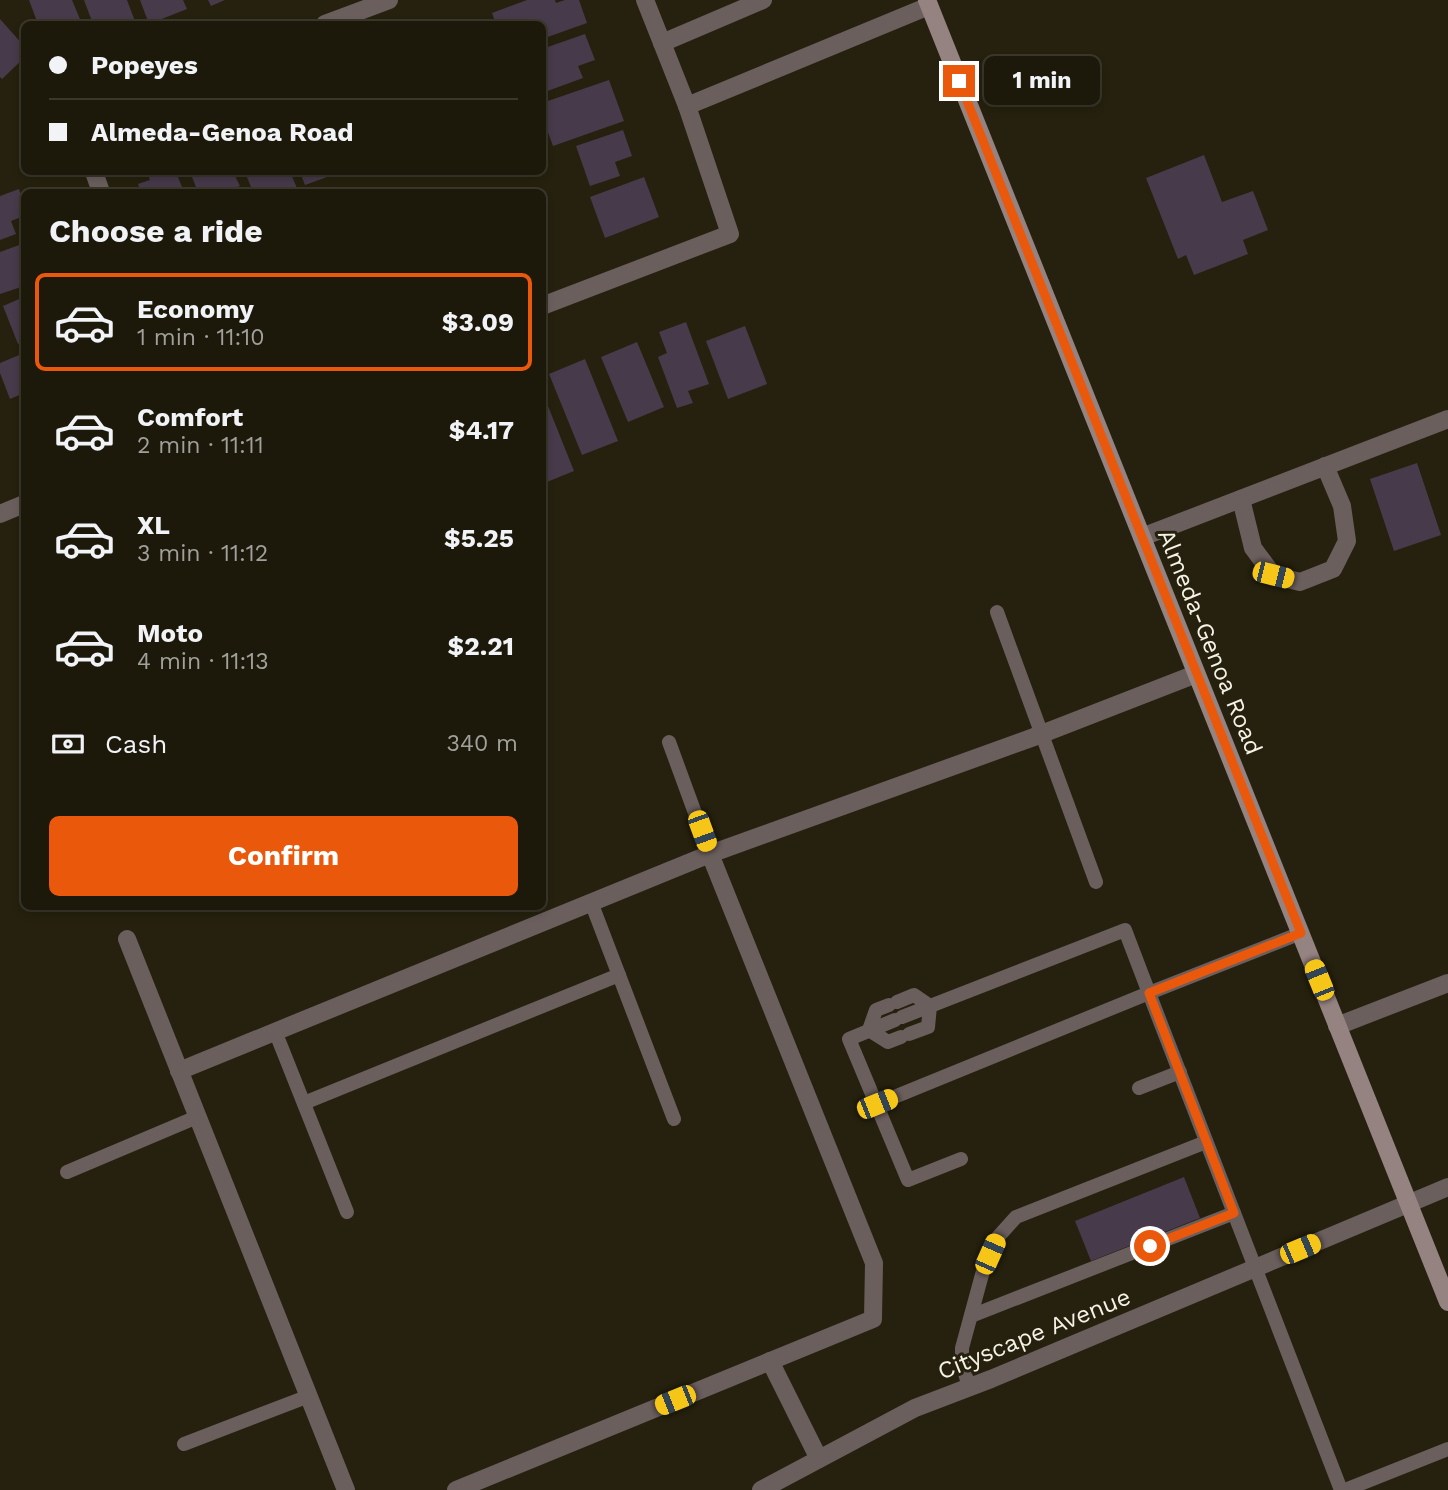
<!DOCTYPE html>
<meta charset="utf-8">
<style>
:root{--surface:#1c190a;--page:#252213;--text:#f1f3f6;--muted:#a0a09c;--line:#3a382b;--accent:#ea580c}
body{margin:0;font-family:"Work Sans",sans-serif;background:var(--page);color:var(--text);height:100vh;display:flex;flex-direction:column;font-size:26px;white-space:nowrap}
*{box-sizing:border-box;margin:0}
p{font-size:23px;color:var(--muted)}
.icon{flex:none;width:38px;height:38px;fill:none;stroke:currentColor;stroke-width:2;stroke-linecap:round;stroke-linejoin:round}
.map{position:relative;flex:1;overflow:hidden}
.sheet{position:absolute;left:21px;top:189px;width:525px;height:721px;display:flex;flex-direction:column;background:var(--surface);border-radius:10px;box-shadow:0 4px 10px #0003,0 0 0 2px var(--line)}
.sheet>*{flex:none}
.banner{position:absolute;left:21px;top:21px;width:525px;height:154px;border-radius:10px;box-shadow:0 4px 10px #0003,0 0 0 2px var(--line);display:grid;align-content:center;height:154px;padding:0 28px;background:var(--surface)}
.end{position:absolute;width:32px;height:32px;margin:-16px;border:9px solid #ea580c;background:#fff;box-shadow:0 0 0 4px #fff}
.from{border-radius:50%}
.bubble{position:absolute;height:49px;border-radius:10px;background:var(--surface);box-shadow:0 4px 10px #0003,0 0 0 2px var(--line);font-size:23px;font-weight:700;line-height:49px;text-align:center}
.car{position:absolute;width:21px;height:42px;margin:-21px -10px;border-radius:9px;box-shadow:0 0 5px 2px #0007;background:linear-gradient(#f5c518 24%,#345 0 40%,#f5c518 0 76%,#345 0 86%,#f5c518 0)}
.banner b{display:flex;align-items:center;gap:24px;height:66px;font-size:26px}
.banner b+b{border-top:2px solid var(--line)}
.banner i{width:18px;height:18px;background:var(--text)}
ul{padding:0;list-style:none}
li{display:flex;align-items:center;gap:21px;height:98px;margin:0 14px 10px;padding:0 14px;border:4px solid transparent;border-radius:10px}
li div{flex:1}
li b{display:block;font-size:26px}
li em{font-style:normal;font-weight:700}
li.on{border-color:var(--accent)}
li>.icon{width:63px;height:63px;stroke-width:1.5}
h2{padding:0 28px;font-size:32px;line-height:84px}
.pay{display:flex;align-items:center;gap:18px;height:77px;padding:0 28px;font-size:26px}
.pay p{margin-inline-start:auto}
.button{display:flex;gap:14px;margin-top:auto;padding:14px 28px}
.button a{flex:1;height:80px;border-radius:10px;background:var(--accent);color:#fff;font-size:28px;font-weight:700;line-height:80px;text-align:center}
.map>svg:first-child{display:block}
.building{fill:#473a4b}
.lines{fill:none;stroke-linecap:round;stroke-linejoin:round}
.lane{stroke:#6b5f5e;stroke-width:14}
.street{stroke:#6b5f5e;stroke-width:18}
.secondary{stroke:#958382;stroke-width:18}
.route{stroke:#ea580c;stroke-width:9}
.labels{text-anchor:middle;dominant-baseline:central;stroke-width:6;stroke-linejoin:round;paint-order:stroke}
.street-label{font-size:24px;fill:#f5f2e6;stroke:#26210e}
</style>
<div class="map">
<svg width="1448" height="1490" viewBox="0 0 1448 1490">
<rect width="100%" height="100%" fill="#26210e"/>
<g class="building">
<polygon points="29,0 72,0 82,24 38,24"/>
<polygon points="84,0 127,0 136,24 106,24 106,22 93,24"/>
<polygon points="140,0 183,0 187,9 149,24"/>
<polygon points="208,0 225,0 211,6"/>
<polygon points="527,0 555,0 556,3 565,0 579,0 587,23 542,39 542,24 496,24 492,13"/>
<polygon points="0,19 24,46 24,58 2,79 0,77"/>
<polygon points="585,34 595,60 578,66 583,78 542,93 542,49"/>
<polygon points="609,80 624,121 553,146 542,116 542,103"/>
<polygon points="623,130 632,156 615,162 620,176 590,186 576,146"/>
<polygon points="1204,155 1222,202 1253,191 1268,230 1243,240 1248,254 1194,275 1186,255 1178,259 1146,178"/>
<polygon points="147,172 176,172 184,192 141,192 138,184 150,180"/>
<polygon points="190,172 233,172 240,186 224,192 198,192"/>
<polygon points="245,172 290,172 297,188 286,192 253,192"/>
<polygon points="300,172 341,172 305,185"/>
<polygon points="644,177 659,217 605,238 590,197"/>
<polygon points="19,189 24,205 24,216 11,221 16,234 0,240 0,196"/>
<polygon points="22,244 24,251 24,286 0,294 0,252"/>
<polygon points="24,297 24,341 18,344 3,306"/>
<polygon points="686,322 709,384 688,391 693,403 677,408 658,357 667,353 659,332"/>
<polygon points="745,326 767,384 728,399 706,341"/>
<polygon points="637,342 664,407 628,422 601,357"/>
<polygon points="24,353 24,393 10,399 0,373 0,363"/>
<polygon points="585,359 618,441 582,455 549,374"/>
<polygon points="542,391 574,471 542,484"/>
<polygon points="1417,463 1441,535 1394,551 1370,479"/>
<polygon points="1184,1177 1200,1218 1091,1261 1075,1221"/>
</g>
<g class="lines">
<g class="lane">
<polyline points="997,612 1096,882"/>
<polyline points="669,742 710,854"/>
<polyline points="591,902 674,1119"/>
<polyline points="1301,933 1149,993 1341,1490"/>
<polyline points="897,1002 914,995 930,1006 928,1027 909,1034"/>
<polyline points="889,1005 876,1010 869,1030 888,1042 901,1037"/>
<polyline points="895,1020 849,1039 908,1180 961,1159"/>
<polyline points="275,1031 347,1212"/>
<polyline points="1139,1088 1180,1072"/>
<polyline points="304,1103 619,975"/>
<polyline points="877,1104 1149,993 1125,930 902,1017"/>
<polyline points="67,1172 197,1117"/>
<polyline points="971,1316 1234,1213"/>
<polyline points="969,1388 962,1362 962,1348 983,1271 998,1237 1016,1217 1206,1142"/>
<polyline points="184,1444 309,1396"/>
<polyline points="1345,1490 1448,1449"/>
</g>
<g class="street">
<polyline points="325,24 389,0"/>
<polyline points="662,43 763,0"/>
<polyline points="687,106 929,6"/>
<polyline points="94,172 101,192"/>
<polyline points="542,306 730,234 687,106 645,0"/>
<polyline points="1241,499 1253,548 1273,575 1300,582 1333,569 1347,541 1342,506 1325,466"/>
<polyline points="0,514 24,504"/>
<polyline points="1142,537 1448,419"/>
<polyline points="127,939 346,1490"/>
<polyline points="1337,1026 1448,983"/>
<polyline points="179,1071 710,854 1034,737 1196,674"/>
<polyline points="770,1361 819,1459"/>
<polyline points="456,1490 873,1319 874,1263 710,854"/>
<polyline points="761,1490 915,1408 991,1379 1448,1187"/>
</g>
<polyline class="secondary" points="927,0 1448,1302"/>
</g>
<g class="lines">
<polyline class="route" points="959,81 1301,933 1149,993 1234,1213 1150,1246"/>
</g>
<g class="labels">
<g class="street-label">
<text transform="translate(1210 642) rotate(68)">Almeda-Genoa Road</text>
<text transform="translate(1034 1334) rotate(-22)">Cityscape Avenue</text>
</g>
</g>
</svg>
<i class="end from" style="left:1150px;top:1246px"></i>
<i class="end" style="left:959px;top:81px"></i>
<div class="bubble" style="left:984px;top:56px;width:116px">1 min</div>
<i class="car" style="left:1273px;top:575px;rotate:104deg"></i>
<i class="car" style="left:702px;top:831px;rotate:160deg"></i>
<i class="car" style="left:1319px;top:980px;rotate:338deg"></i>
<i class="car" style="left:877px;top:1104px;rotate:68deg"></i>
<i class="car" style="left:1300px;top:1249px;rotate:67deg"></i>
<i class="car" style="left:990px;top:1254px;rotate:24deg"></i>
<i class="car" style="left:675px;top:1400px;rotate:248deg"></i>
<div class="banner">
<b><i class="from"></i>Popeyes</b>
<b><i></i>Almeda-Genoa Road</b>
</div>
<section class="sheet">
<h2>Choose a ride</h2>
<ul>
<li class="on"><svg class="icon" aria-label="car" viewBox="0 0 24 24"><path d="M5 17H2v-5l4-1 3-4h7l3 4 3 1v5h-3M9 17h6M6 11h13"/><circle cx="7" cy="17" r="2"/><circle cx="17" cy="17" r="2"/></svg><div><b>Economy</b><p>1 min · 11:10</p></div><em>$3.09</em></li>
<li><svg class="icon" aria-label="car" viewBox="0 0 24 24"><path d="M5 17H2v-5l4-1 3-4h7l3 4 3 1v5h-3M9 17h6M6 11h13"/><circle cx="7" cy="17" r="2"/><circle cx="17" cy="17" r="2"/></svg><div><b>Comfort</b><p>2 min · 11:11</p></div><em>$4.17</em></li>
<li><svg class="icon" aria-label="car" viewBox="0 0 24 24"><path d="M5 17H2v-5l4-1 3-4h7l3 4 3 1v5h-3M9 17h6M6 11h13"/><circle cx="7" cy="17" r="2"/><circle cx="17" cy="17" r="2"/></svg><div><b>XL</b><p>3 min · 11:12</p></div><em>$5.25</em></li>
<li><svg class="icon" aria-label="car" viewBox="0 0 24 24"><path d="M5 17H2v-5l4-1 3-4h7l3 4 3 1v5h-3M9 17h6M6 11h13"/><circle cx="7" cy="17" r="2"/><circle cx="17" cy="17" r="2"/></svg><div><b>Moto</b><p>4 min · 11:13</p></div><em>$2.21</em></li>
</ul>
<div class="pay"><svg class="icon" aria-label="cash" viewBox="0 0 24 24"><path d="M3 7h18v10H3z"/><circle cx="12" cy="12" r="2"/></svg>Cash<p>340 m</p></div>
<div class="button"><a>Confirm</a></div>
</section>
</div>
